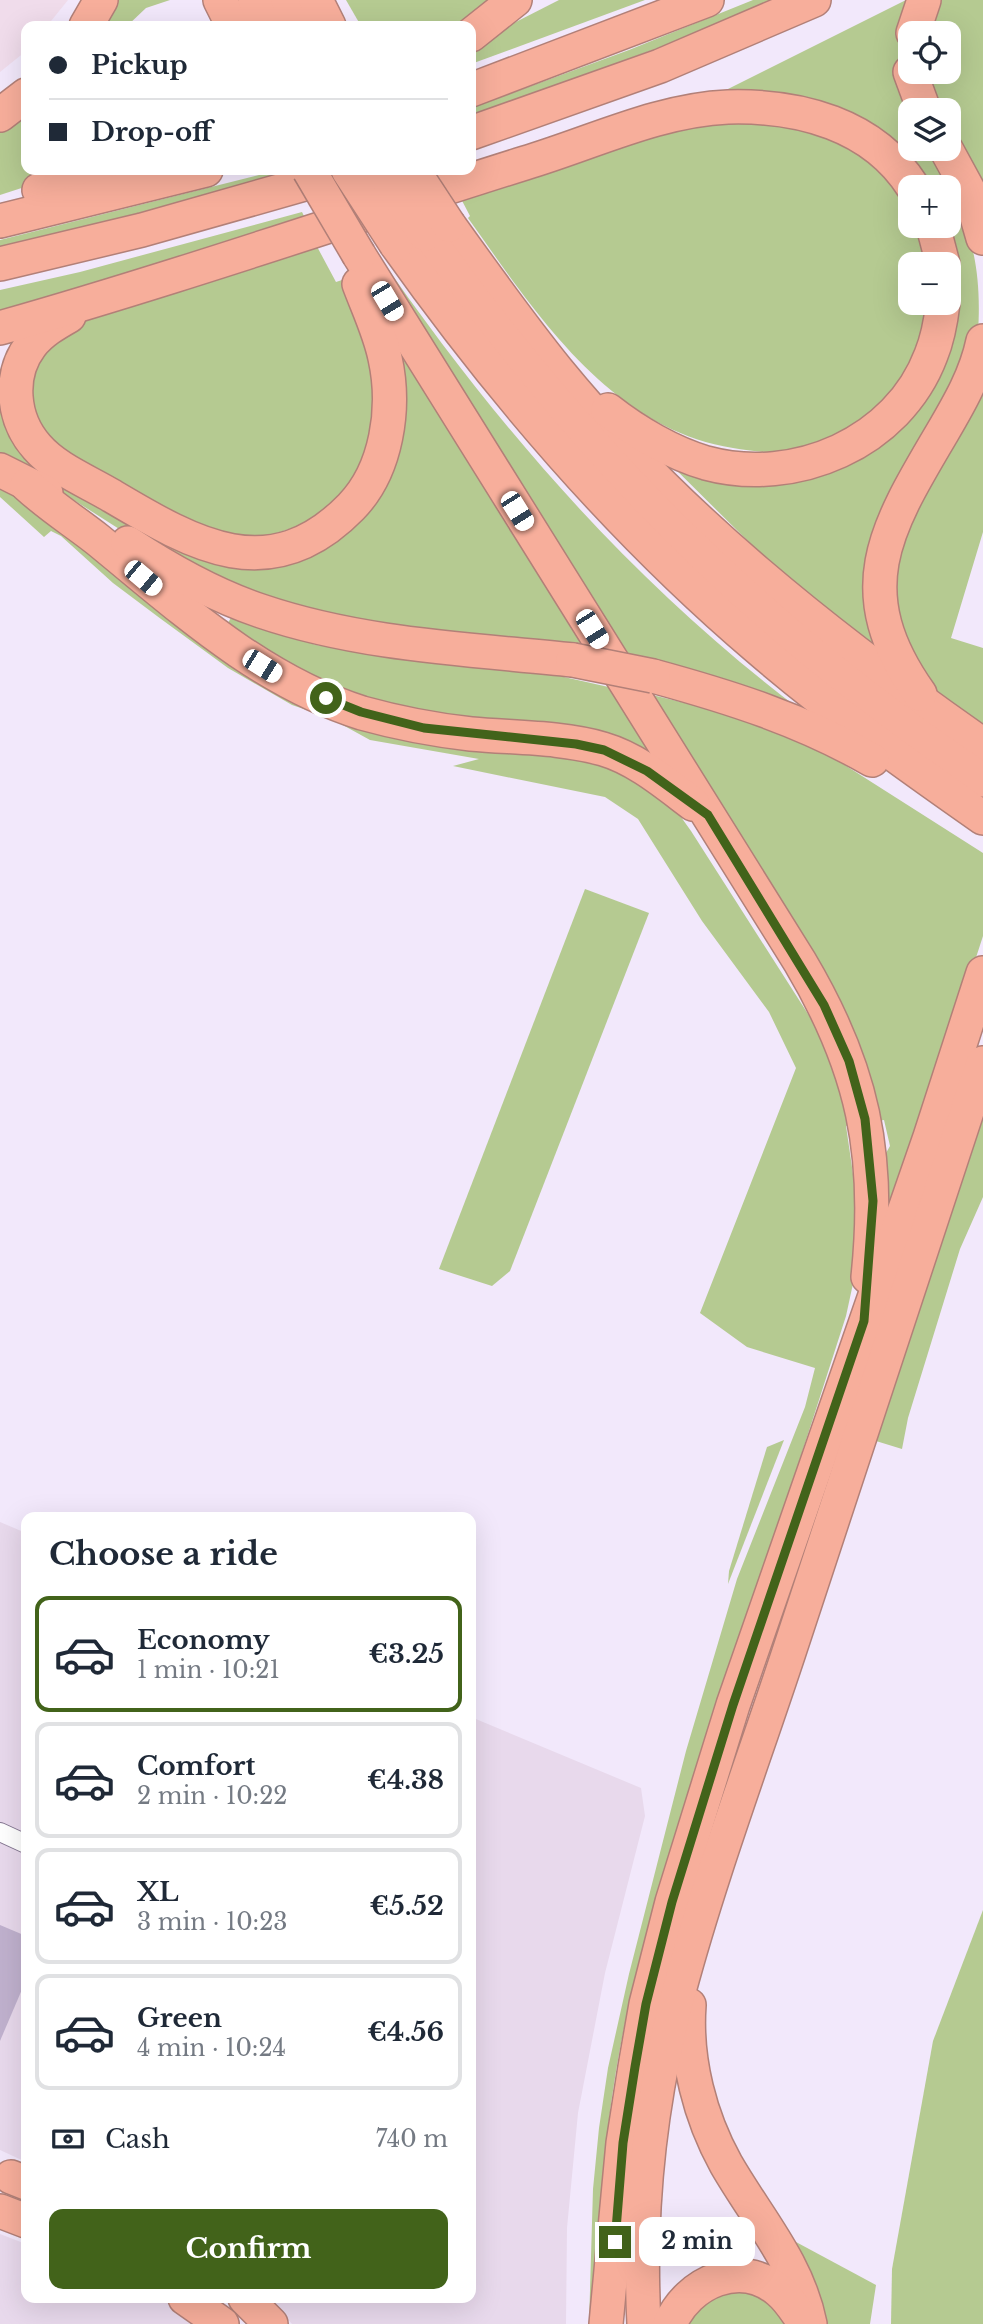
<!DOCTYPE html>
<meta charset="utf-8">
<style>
:root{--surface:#fff;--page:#f6f6f7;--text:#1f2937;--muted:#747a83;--line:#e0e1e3;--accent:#42631a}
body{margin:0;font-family:"Libre Baskerville",serif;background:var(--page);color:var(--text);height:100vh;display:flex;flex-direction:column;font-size:26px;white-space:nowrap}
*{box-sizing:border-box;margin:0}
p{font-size:23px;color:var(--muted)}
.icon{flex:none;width:38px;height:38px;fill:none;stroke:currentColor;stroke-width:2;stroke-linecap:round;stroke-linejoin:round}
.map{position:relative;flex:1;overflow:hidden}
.sheet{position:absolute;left:21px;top:1512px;width:455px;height:791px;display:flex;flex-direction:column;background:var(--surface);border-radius:14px;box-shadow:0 7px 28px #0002}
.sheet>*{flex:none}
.banner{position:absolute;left:21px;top:21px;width:455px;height:154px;border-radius:14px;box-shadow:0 7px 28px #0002;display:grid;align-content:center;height:154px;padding:0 28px;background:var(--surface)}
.tools{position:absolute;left:898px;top:21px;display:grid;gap:14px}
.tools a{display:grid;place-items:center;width:63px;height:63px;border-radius:14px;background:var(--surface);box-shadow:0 7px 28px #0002;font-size:35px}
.end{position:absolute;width:32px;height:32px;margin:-16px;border:9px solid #42631a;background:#fff;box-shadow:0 0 0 4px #fff}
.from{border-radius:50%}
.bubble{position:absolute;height:49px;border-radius:14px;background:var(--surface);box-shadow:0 7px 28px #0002;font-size:23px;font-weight:800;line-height:49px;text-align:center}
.car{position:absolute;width:21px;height:42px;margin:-21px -10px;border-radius:9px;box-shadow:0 0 5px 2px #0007;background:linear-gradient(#fff 24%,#345 0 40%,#fff 0 76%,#345 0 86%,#fff 0)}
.banner b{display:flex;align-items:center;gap:24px;height:66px;font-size:26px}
.banner b+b{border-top:2px solid var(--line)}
.banner i{width:18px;height:18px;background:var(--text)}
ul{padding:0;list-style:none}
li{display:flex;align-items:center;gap:21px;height:116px;margin:0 14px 10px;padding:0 14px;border:4px solid var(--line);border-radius:14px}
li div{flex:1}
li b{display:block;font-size:26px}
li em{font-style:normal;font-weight:800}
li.on{border-color:var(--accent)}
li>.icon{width:63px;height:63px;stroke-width:1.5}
h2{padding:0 28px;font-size:32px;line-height:84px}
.pay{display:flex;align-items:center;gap:18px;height:77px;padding:0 28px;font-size:26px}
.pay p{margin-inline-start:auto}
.button{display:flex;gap:14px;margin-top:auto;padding:14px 28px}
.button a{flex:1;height:80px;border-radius:14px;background:var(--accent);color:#fff;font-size:28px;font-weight:800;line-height:80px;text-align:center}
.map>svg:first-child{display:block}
.commercial{fill:#e8d9ec}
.industrial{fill:#f0dceb}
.green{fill:#b5ca91}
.building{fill:#c0b1ce}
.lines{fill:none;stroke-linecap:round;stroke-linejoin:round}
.street-casing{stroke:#837590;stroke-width:20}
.highway-casing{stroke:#b28078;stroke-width:36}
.street{stroke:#fff;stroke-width:18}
.highway{stroke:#f7ae9b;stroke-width:33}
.highway-bridge-casing{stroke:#b28078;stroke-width:36;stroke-linecap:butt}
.highway-bridge{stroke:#f7ae9b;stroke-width:33}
.route{stroke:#42631a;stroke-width:9}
</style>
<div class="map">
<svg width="983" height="2324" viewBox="0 0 983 2324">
<rect width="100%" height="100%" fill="#f2e8fb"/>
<g class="commercial">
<polygon points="0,1522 26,1533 26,2162 0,2150"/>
<polygon points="471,1717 641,1788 645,1816 605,1973 578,2113 567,2228 566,2324 292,2324 269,2298 471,2298"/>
<polygon points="0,2234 26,2244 26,2298 163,2298 202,2324 0,2324"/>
</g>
<polygon class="industrial" points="0,0 68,0 47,26 26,26 26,51 0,72"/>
<g class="green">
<polygon points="109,0 170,0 146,8 127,26 95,26"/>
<polygon points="346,0 498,0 461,26 361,26"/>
<polygon points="559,0 645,0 471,64 471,45"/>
<polygon points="753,0 772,0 666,45 471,117 471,108 629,50"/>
<path d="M 906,0 L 911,0 L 900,66 L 910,110 L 910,149 L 935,149 C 965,217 983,255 978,333 L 898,490 L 882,653 L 771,564 L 649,443 L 692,464 L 844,460 L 952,313 L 953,284 L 948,187 L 925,187 L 918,175 L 724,91 Z"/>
<polygon points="934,0 983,0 983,203 949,138 948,110 933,110 918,72 948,72 948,33 920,33"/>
<polygon points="26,106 26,170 77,170 0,195 0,124"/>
<path d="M 764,119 L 850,144 L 897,186 L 910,209 L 910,226 L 918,226 L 929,264 L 910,264 L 910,303 L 929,303 C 926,316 924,331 920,344 C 906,386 868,425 826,439 C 815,443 803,449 791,451 C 772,454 751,451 733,448 C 609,428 535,312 468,218 L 470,216 L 458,193 L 693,125 Z"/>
<polygon points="279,170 281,176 0,249 0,240"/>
<polygon points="302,212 307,222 0,319 0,290 80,272"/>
<polygon points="314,241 336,282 342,280 373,364 376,425 353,483 310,522 268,536 241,537 178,524 42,441 25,387 28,368 81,317"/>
<path d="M 375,250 C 493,423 634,585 802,711 L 616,654 Z"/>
<polygon points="384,325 526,555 588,648 299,614 138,541 0,453 0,401 17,426 233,561 366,502"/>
<polygon points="983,377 983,532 951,638 983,648 983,730 951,706 928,682 904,646 891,563"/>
<path d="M 0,487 L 50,518 L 253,677 L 587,759 L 630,774 L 676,810 L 691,831 L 824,1039 L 854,1123 L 846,1126 L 853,1174 L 861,1175 L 854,1279 L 846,1316 C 811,1425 776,1534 739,1643 C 691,1783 641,1924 616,2071 C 602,2155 599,2239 597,2324 L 589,2324 L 593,2189 L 599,2128 L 608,2068 L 629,1974 L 686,1751 L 737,1579 L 805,1407 L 815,1368 L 747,1347 L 700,1313 L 796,1068 L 769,1012 L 702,921 L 638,819 L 605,797 L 453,766 L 479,759 L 370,740 L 330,718 L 292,705 L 228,668 L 161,619 L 113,583 L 61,536 L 51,531 L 44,537 L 0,497 Z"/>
<polygon points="232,616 316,645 564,673 564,677 613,688 667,775 381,708 309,674 225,628"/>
<polygon points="640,692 755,720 840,762 983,853 983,936 879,1256 886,1153 890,1146 884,1120 878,1121"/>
<polygon points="585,889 649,913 510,1271 492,1286 439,1269"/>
<polygon points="983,1095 983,1197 960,1249 908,1418 902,1449 876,1441 898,1363"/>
<polygon points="784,1440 728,1584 729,1571 767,1447"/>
<polygon points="983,1910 983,2324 891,2324 892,2269 933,2041"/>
<polygon points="796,2242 876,2285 870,2324 824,2324"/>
<path d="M 755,2289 L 791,2324 L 689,2324 C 706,2291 720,2291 755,2289 Z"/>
</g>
<polygon class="building" points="0,1925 26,1936 26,1980 0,2041"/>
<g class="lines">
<defs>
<polyline id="street" points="0,1832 26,1844"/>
<g id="highway">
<polyline points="220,0 233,26"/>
<polyline points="255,0 268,26"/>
<polyline points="288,0 301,26"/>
<polyline points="316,0 329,26"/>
<polyline points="86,26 101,0"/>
<polyline points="913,33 924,0"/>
<polyline points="471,35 515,0"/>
<polyline points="910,72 924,110"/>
<polyline points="471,90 707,0"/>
<polyline points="0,115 26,95"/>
<polyline points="471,133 660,66 814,0"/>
<polyline points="946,149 970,193 983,238"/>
<polyline points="39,190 103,170"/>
<polyline points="0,221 206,170"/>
<path d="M 449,225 C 484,274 519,323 557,370 C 678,518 827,636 983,745"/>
<polyline points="933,226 943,264"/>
<path d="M 425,234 C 580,451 760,633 983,780"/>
<path d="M 396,244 C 501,392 620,531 759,649 C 830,710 906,764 983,818"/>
<path d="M 359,255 L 800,962 C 863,1068 881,1155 868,1277"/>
<polyline points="0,264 142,230 343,173"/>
<path d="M 69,316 C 55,324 41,332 31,345 C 8,375 12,419 37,447 C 56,469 87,481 112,496 C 193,544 270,590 351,507 C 387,470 396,408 385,358 C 380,333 368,308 359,284"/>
<path d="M 0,328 C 176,278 350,218 525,163 C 592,143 658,110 728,107 C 799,105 873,124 913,187"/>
<path d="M 608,410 C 636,432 672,453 706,463 C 795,487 898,443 931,355 C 938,338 941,320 943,303"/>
<polyline points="0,470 46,493"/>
<path d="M 27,485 C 51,507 74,521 98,540 C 180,607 260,681 362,713 C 398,723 435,730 471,734 C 515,738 561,737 603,749 C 637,759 665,783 693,804"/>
<path d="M 128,543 C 169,570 213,595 261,611 C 361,645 468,649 573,660"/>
<path d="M 653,676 C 730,697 803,720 872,760"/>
<path d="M 920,694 C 847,591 885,529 942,433 C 959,404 976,375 983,341"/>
<path d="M 689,2005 C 685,2060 700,2117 726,2164 C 757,2218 798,2263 810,2324"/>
<polyline points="11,2177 26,2183"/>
<polyline points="0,2211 26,2221"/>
<polyline points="185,2298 222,2324"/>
<polyline points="245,2298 271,2324"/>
<polyline points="606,2324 623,2143 635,2067 646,2004 672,1902 733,1705 930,1137 983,973"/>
<path d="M 644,2324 C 638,2213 650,2098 679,1991 C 710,1876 752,1764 789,1652 C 854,1456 917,1259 983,1063"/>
<path d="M 670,2324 C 688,2282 741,2258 779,2291 C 789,2299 796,2311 803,2321"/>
</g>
</defs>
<use href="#street" class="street-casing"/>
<use href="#highway" class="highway-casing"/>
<use href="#street" class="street"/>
<use href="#highway" class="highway"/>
<defs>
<g id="highway-bridge">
<polyline points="309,170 359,255"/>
<polyline points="348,170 396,244"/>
<polyline points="382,170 425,234"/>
<polyline points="413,170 449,225"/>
<polyline points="573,660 653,676"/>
</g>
</defs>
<use href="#highway-bridge" class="highway-bridge-casing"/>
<use href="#highway-bridge" class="highway-bridge"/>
</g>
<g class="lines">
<polyline class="route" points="326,698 361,712 424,728 576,744 604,750 647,771 708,815 824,1005 849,1061 865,1119 873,1201 864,1321 733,1705 672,1902 646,2004 635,2067 623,2143 615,2242"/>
</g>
</svg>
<div class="tools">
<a><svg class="icon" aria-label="locate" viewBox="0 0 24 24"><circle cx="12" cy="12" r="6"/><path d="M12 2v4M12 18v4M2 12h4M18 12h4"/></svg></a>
<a><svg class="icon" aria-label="layers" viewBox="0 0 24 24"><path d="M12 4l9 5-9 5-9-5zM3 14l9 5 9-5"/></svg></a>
<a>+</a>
<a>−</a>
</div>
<i class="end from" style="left:326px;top:698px"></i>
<i class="end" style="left:615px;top:2242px"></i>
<div class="bubble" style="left:639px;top:2217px;width:116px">2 min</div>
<i class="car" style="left:387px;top:301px;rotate:149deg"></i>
<i class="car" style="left:517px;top:511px;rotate:148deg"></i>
<i class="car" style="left:143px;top:578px;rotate:130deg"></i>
<i class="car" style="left:592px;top:629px;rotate:148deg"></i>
<i class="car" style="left:262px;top:666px;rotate:122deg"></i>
<div class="banner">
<b><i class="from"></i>Pickup</b>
<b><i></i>Drop-off</b>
</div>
<section class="sheet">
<h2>Choose a ride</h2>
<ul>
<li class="on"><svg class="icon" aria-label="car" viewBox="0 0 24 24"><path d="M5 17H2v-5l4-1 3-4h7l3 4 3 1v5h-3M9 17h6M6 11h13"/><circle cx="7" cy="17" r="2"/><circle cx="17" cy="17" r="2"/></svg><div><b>Economy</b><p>1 min · 10:21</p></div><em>€3.25</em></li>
<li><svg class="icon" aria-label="car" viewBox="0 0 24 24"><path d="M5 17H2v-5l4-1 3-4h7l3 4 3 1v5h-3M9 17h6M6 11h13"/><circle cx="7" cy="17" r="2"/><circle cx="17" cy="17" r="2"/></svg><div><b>Comfort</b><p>2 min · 10:22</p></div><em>€4.38</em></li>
<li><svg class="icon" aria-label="car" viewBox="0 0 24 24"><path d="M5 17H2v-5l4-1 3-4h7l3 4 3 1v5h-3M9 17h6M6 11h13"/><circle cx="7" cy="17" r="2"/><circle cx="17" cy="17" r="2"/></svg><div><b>XL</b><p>3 min · 10:23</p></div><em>€5.52</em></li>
<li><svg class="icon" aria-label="car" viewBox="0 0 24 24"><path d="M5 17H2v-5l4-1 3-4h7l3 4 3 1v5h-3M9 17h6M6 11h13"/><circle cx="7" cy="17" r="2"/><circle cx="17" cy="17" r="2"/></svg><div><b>Green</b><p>4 min · 10:24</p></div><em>€4.56</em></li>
</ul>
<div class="pay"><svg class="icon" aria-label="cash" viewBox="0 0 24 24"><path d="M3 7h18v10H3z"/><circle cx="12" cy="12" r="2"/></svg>Cash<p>740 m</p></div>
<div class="button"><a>Confirm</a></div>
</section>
</div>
